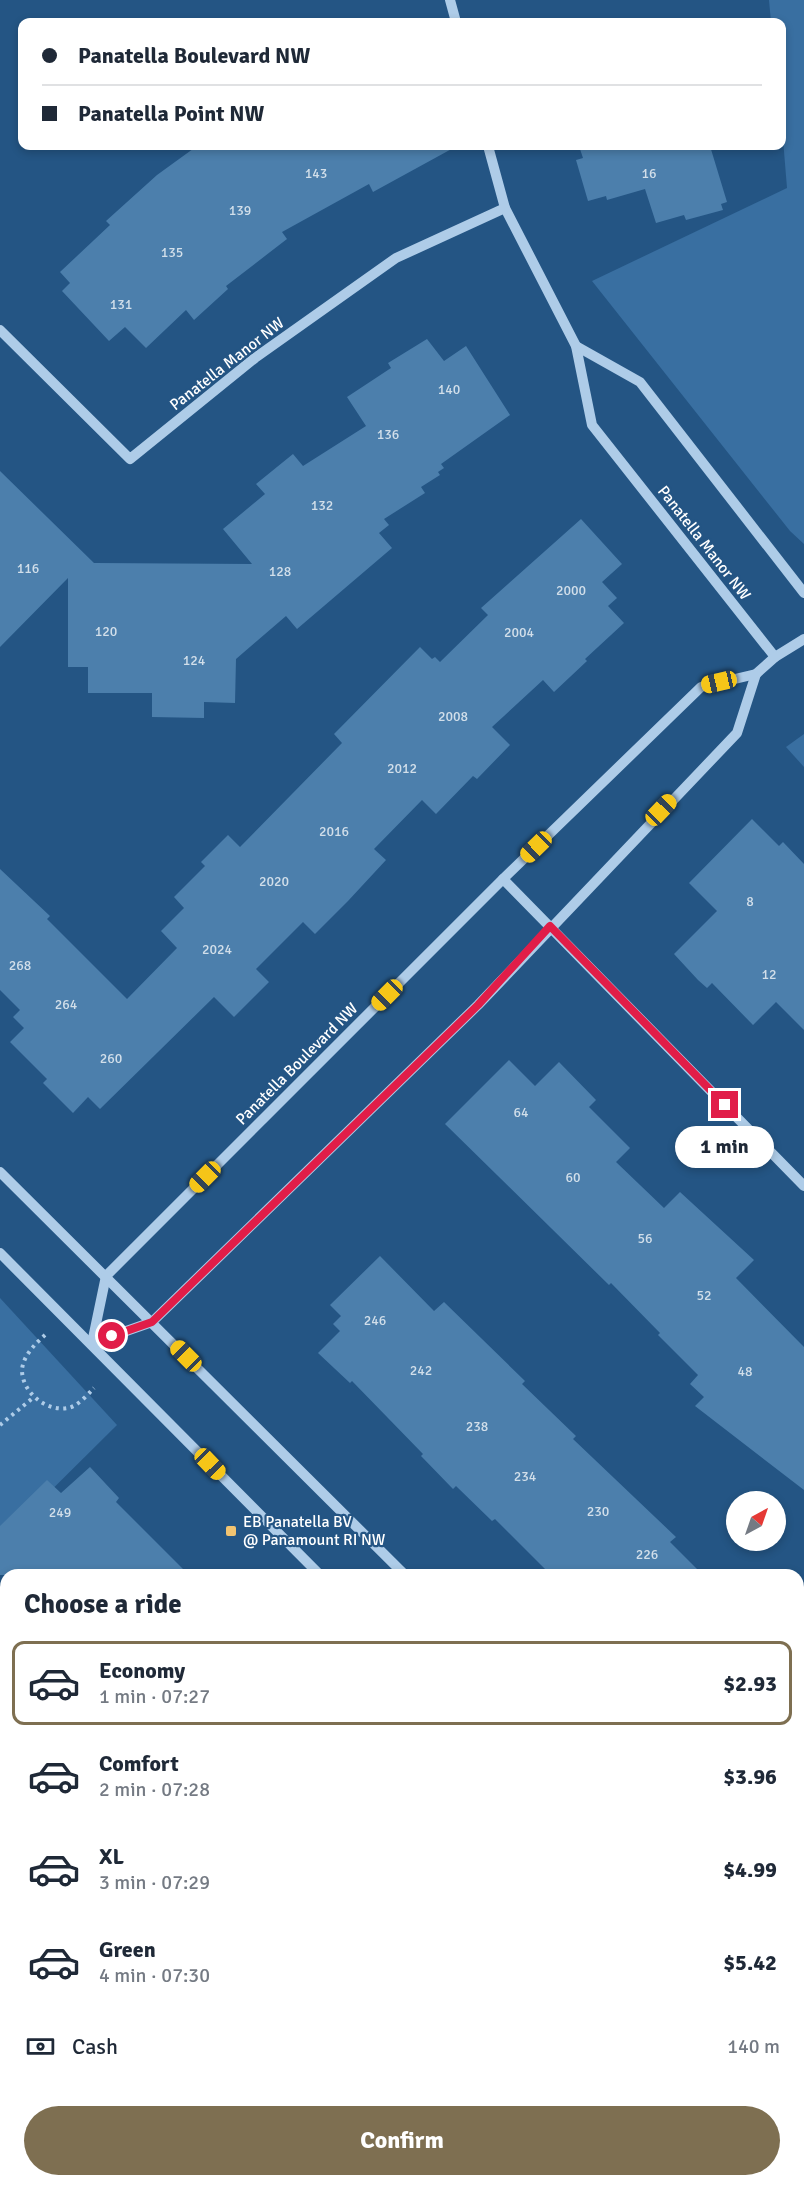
<!DOCTYPE html>
<meta charset="utf-8">
<style>
:root{--surface:#fff;--page:#f6f6f7;--text:#1f2937;--muted:#747a83;--line:#e0e1e3;--accent:#7e6f51}
body{margin:0;font-family:Signika,sans-serif;background:var(--page);color:var(--text);height:100vh;display:flex;flex-direction:column;font-size:22px;white-space:nowrap}
*{box-sizing:border-box;margin:0}
p{font-size:20px;color:var(--muted)}
.icon{flex:none;width:33px;height:33px;fill:none;stroke:currentColor;stroke-width:2;stroke-linecap:round;stroke-linejoin:round}
.map{position:relative;flex:1;overflow:hidden}
.panel{position:absolute;left:0px;top:1569px;width:804px;height:618px;display:flex;flex-direction:column;background:var(--surface);border-radius:18px 18px 0 0;box-shadow:0 3px 9px #0003}
.panel>*{flex:none}
.guide{position:absolute;left:18px;top:18px;width:768px;height:132px;border-radius:12px;box-shadow:0 3px 9px #0003;display:grid;align-content:center;height:132px;padding:0 24px;background:var(--surface)}
.needle{width:39px;rotate:40deg}
.fabs{position:absolute;left:726px;top:1491px;display:grid;gap:12px}
.fabs a{display:grid;place-items:center;width:60px;height:60px;border-radius:50%;background:var(--surface);box-shadow:0 3px 9px #0003;font-size:30px}
.end{position:absolute;width:27px;height:27px;margin:-14px;border:8px solid #e11d48;background:#fff;box-shadow:0 0 0 3px #fff}
.from{border-radius:50%}
.bubble{position:absolute;height:42px;border-radius:21px;background:var(--surface);box-shadow:0 3px 9px #0003;font-size:20px;font-weight:700;line-height:42px;text-align:center}
.car{position:absolute;width:18px;height:36px;margin:-18px -9px;border-radius:8px;box-shadow:0 0 4px 2px #0007;background:linear-gradient(#f5c518 24%,#345 0 40%,#f5c518 0 76%,#345 0 86%,#f5c518 0)}
.guide b{display:flex;align-items:center;gap:21px;height:57px;font-size:22px}
.guide b+b{border-top:2px solid var(--line)}
.guide i{width:15px;height:15px;background:var(--text)}
ul{padding:0;list-style:none}
li{display:flex;align-items:center;gap:18px;height:84px;margin:0 12px 9px;padding:0 12px;border:3px solid transparent;border-radius:12px}
li div{flex:1}
li b{display:block;font-size:22px}
li em{font-style:normal;font-weight:700}
li.current{border-color:var(--accent)}
li>.icon{width:54px;height:54px;stroke-width:1.5}
h2{padding:0 24px;font-size:27px;line-height:72px}
.pay{display:flex;align-items:center;gap:15px;height:66px;padding:0 24px;font-size:22px}
.pay p{margin-inline-start:auto}
.button{display:flex;gap:12px;margin-top:auto;padding:12px 24px}
.button a{flex:1;height:69px;border-radius:36px;background:var(--accent);color:#fff;font-size:24px;font-weight:700;line-height:69px;text-align:center}
.map>svg:first-child{display:block}
.green{fill:#396fa1}
.building{fill:#4c7fac}
.lines{fill:none;stroke-linecap:round;stroke-linejoin:round}
.path{stroke:#aecce8;stroke-width:4;stroke-dasharray:3 4.5;stroke-linecap:butt}
.minor{stroke:#aecce8;stroke-width:10}
.route{stroke:#e11d48;stroke-width:8}
.poi-dot{fill:#f2c471;stroke:#245584;stroke-width:2}
.labels{text-anchor:middle;dominant-baseline:central;stroke-width:4.5;stroke-linejoin:round;paint-order:stroke}
.number-label{font-size:14px;fill:#d2dfea}
.street-label{font-size:16px;fill:#fff;stroke:#245584}
.poi-label{font-size:16px;fill:#fff;stroke:#245584;text-anchor:start}
</style>
<div class="map">
<svg width="804" height="2187" viewBox="0 0 804 2187">
<rect width="100%" height="100%" fill="#245584"/>
<g class="green">
<polygon points="769,0 804,0 804,544 790,531 592,281 787,188 782,127 782,22 771,22"/>
<polygon points="804,734 804,767 786,747"/>
<polygon points="0,1298 117,1425 0,1541"/>
<polygon points="0,1603 6,1609 6,1740 0,1737"/>
</g>
<g class="building">
<polygon points="197,146 457,146 373,192 369,184 282,232 287,239 226,286 228,289 194,320 186,310 146,348 125,327 109,341 62,291 70,283 60,272 110,225 106,221 157,175"/>
<polygon points="579,146 710,146 727,202 721,204 723,210 686,220 684,215 656,223 645,189 607,200 606,196 588,201 576,160 583,158"/>
<polygon points="427,339 444,361 466,346 510,415 441,464 444,468 438,472 440,475 421,487 425,493 384,519 389,525 379,533 392,548 297,629 286,616 236,659 235,703 204,702 204,718 152,717 152,693 88,693 88,667 68,667 68,578 0,647 0,471 94,563 252,564 223,529 265,494 256,484 293,454 303,466 366,426 347,397 391,368 388,363"/>
<polygon points="581,519 622,564 602,582 617,598 608,606 624,623 585,659 587,661 554,692 543,680 492,727 510,745 477,779 473,776 436,814 422,800 374,849 386,860 348,901 315,934 303,922 256,969 269,982 234,1017 214,997 100,1109 88,1097 73,1113 43,1083 47,1079 10,1042 24,1028 13,1017 20,1010 0,990 0,869 50,916 47,919 127,999 177,948 161,931 184,908 174,897 205,866 201,862 228,835 240,847 342,743 334,734 420,647 432,659 435,657 440,662 488,615 481,608"/>
<polygon points="752,819 779,846 783,842 804,864 804,1030 776,1002 753,1025 712,983 707,988 698,980 674,954 717,911 689,883"/>
<polygon points="509,1060 535,1086 559,1062 596,1100 589,1107 630,1148 616,1162 664,1208 680,1192 754,1260 736,1278 804,1347 804,1490 695,1406 704,1397 690,1384 698,1375 658,1335 660,1333 611,1283 609,1285 445,1124"/>
<polygon points="380,1256 434,1311 444,1302 525,1381 522,1384 576,1436 573,1439 676,1537 670,1542 703,1575 551,1575 495,1519 492,1521 456,1486 453,1489 421,1456 423,1454 352,1381 350,1383 318,1353 340,1331 333,1324 341,1316 330,1305"/>
<polygon points="90,1467 119,1498 116,1502 189,1575 0,1575 0,1526 47,1480 61,1493"/>
</g>
<g class="lines">
<g class="path">
<path d="M 45,1335 C 35,1344 23,1356 22,1370 C 22,1393 47,1412 68,1408 C 78,1406 87,1395 94,1388"/>
<polyline points="0,1425 34,1397"/>
</g>
<g class="minor">
<polyline points="450,0 456,22"/>
<polyline points="488,146 505,208 576,346 592,425 775,657"/>
<polyline points="0,330 130,459 255,358 396,258 505,208"/>
<polyline points="576,346 640,382 804,593"/>
<polyline points="503,879 804,1186"/>
<polyline points="0,1172 405,1575"/>
<polyline points="0,1253 320,1575"/>
<polyline points="92,1343 106,1276 503,879 701,687 756,674 775,657 804,639"/>
<polyline points="92,1343 152,1322 478,1005 737,733 756,674"/>
<polyline points="798,1954 804,1959"/>
<polyline points="0,2013 6,2019"/>
<polyline points="798,2053 804,2059"/>
<polyline points="175,2181 181,2187"/>
<polyline points="341,2187 342,2181"/>
<polyline points="418,2187 423,2181"/>
</g>
</g>
<g class="lines">
<polyline class="route" points="112,1336 152,1322 478,1005 550,926 725,1105"/>
</g>
<rect class="poi-dot" x="225" y="1525" width="12" height="12" rx="3"/>
<g class="labels">
<g class="number-label">
<text x="316" y="173">143</text>
<text x="649" y="173">16</text>
<text x="240" y="210">139</text>
<text x="172" y="252">135</text>
<text x="121" y="304">131</text>
<text x="449" y="389">140</text>
<text x="388" y="434">136</text>
<text x="322" y="505">132</text>
<text x="28" y="568">116</text>
<text x="280" y="571">128</text>
<text x="571" y="590">2000</text>
<text x="106" y="631">120</text>
<text x="519" y="632">2004</text>
<text x="194" y="660">124</text>
<text x="453" y="716">2008</text>
<text x="402" y="768">2012</text>
<text x="334" y="831">2016</text>
<text x="274" y="881">2020</text>
<text x="750" y="901">8</text>
<text x="217" y="949">2024</text>
<text x="20" y="965">268</text>
<text x="769" y="974">12</text>
<text x="66" y="1004">264</text>
<text x="111" y="1058">260</text>
<text x="521" y="1112">64</text>
<text x="573" y="1177">60</text>
<text x="645" y="1238">56</text>
<text x="704" y="1295">52</text>
<text x="375" y="1320">246</text>
<text x="421" y="1370">242</text>
<text x="745" y="1371">48</text>
<text x="477" y="1426">238</text>
<text x="525" y="1476">234</text>
<text x="598" y="1511">230</text>
<text x="60" y="1512">249</text>
<text x="647" y="1554">226</text>
</g>
<g class="street-label">
<text transform="translate(227 364) rotate(-38)">Panatella Manor NW</text>
<text transform="translate(704 543) rotate(52)">Panatella Manor NW</text>
<text transform="translate(297 1064) rotate(-45)">Panatella Boulevard NW</text>
</g>
<g class="poi-label">
<text x="243" y="1522">EB Panatella BV<tspan x="243" dy="18">@ Panamount RI NW</tspan></text>
</g>
</g>
</svg>
<div class="fabs">
<a><svg class="needle" viewBox="-14 -14 28 28"><path d="M0-13l5 13h-10z" fill="#e53935"/><path d="M0 13l5-13h-10z" fill="#747a83"/></svg></a>
</div>
<i class="end from" style="left:112px;top:1336px"></i>
<i class="end" style="left:725px;top:1105px"></i>
<div class="bubble" style="left:675px;top:1126px;width:99px">1 min</div>
<i class="car" style="left:719px;top:682px;rotate:257deg"></i>
<i class="car" style="left:661px;top:810px;rotate:44deg"></i>
<i class="car" style="left:536px;top:847px;rotate:226deg"></i>
<i class="car" style="left:387px;top:995px;rotate:225deg"></i>
<i class="car" style="left:205px;top:1177px;rotate:225deg"></i>
<i class="car" style="left:186px;top:1356px;rotate:315deg"></i>
<i class="car" style="left:210px;top:1464px;rotate:136deg"></i>
<div class="guide">
<b><i class="from"></i>Panatella Boulevard NW</b>
<b><i></i>Panatella Point NW</b>
</div>
<section class="panel">
<h2>Choose a ride</h2>
<ul>
<li class="current"><svg class="icon" aria-label="car" viewBox="0 0 24 24"><path d="M5 17H2v-5l4-1 3-4h7l3 4 3 1v5h-3M9 17h6M6 11h13"/><circle cx="7" cy="17" r="2"/><circle cx="17" cy="17" r="2"/></svg><div><b>Economy</b><p>1 min · 07:27</p></div><em>$2.93</em></li>
<li><svg class="icon" aria-label="car" viewBox="0 0 24 24"><path d="M5 17H2v-5l4-1 3-4h7l3 4 3 1v5h-3M9 17h6M6 11h13"/><circle cx="7" cy="17" r="2"/><circle cx="17" cy="17" r="2"/></svg><div><b>Comfort</b><p>2 min · 07:28</p></div><em>$3.96</em></li>
<li><svg class="icon" aria-label="car" viewBox="0 0 24 24"><path d="M5 17H2v-5l4-1 3-4h7l3 4 3 1v5h-3M9 17h6M6 11h13"/><circle cx="7" cy="17" r="2"/><circle cx="17" cy="17" r="2"/></svg><div><b>XL</b><p>3 min · 07:29</p></div><em>$4.99</em></li>
<li><svg class="icon" aria-label="car" viewBox="0 0 24 24"><path d="M5 17H2v-5l4-1 3-4h7l3 4 3 1v5h-3M9 17h6M6 11h13"/><circle cx="7" cy="17" r="2"/><circle cx="17" cy="17" r="2"/></svg><div><b>Green</b><p>4 min · 07:30</p></div><em>$5.42</em></li>
</ul>
<div class="pay"><svg class="icon" aria-label="cash" viewBox="0 0 24 24"><path d="M3 7h18v10H3z"/><circle cx="12" cy="12" r="2"/></svg>Cash<p>140 m</p></div>
<div class="button"><a>Confirm</a></div>
</section>
</div>
